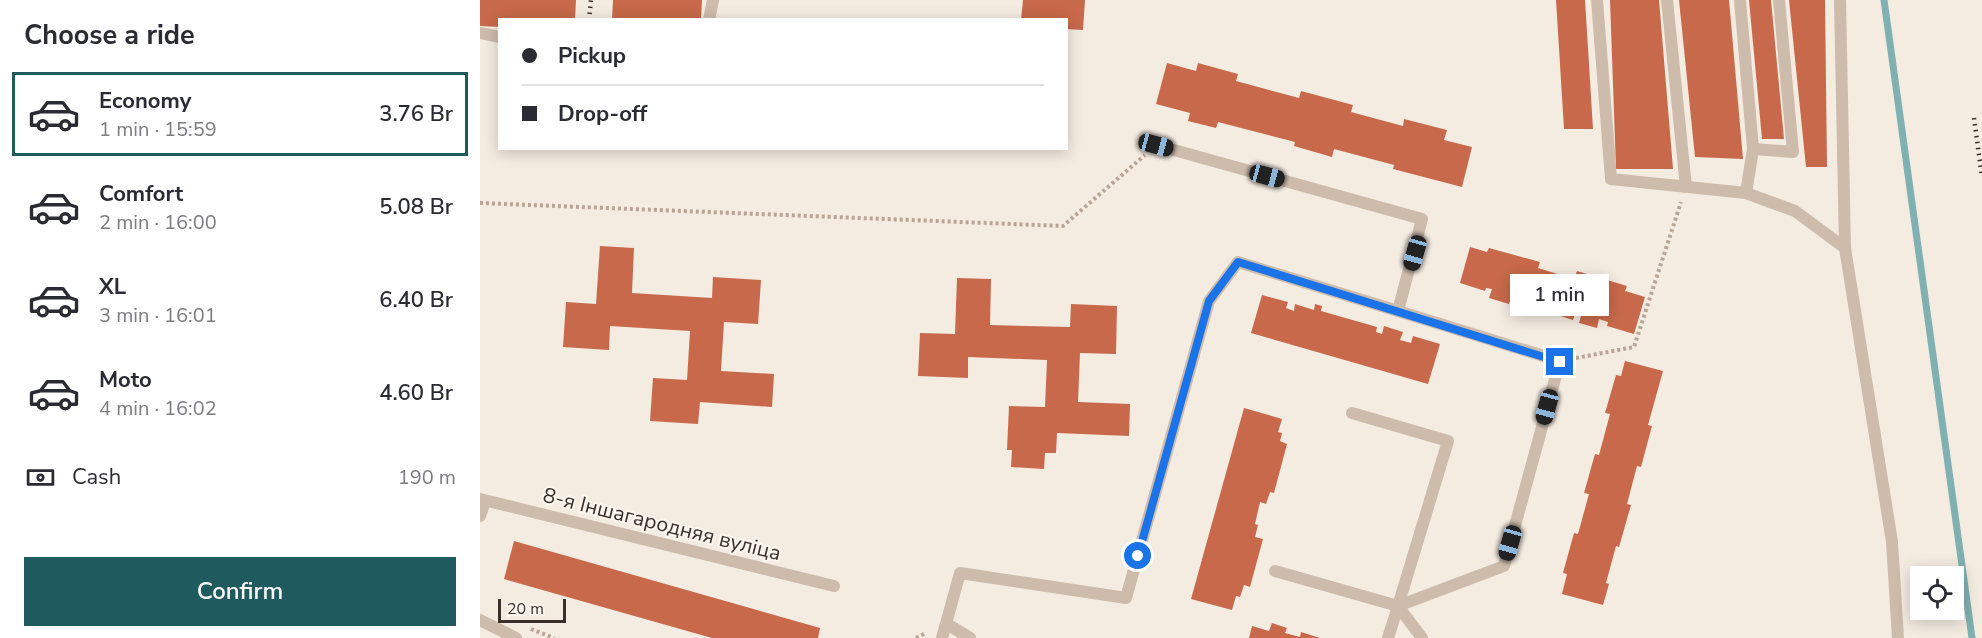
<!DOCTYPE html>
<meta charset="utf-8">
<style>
:root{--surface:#fff;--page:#f2f2f3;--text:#2b2b33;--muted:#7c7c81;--line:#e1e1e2;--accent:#1f5a5e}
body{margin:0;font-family:"Nunito Sans",sans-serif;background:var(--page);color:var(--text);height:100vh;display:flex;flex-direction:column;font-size:22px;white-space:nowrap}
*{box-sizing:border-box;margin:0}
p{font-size:20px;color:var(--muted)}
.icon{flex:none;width:33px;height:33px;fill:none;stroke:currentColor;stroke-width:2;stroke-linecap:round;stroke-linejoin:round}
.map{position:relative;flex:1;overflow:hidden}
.sheet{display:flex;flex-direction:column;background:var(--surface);width:480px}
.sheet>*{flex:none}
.top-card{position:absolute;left:18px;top:18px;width:570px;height:132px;border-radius:0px;box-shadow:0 3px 15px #0003;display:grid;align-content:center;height:132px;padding:0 24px;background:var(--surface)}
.controls{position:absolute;left:1430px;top:566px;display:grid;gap:12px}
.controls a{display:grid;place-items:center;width:54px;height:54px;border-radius:0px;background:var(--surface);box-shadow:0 3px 15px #0003;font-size:30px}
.scale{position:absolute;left:18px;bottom:15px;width:68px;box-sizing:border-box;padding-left:6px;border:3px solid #3b302b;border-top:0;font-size:16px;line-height:21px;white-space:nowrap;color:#3b302b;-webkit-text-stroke:4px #fbf5ee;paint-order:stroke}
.end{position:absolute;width:27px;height:27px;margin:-14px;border:8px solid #1a73e8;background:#fff;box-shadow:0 0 0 3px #fff}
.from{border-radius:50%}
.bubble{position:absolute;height:42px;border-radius:0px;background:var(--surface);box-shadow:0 3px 15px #0003;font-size:20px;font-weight:600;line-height:42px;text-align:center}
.car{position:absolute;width:18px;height:36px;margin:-18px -9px;border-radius:8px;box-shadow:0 0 4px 2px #0007;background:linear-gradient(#222 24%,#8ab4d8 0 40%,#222 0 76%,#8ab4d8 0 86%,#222 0)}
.top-card b{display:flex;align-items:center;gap:21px;height:57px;font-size:22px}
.top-card b+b{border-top:2px solid var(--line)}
.top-card i{width:15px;height:15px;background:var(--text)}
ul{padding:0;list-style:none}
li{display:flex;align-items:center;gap:18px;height:84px;margin:0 12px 9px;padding:0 12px;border:3px solid transparent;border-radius:0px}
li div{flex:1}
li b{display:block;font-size:22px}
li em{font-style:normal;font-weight:600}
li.active{border-color:var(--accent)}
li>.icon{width:54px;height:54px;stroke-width:1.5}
h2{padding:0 24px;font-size:27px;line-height:72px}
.pay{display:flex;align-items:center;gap:15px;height:66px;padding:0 24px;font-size:22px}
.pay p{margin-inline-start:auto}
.primary-button{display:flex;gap:12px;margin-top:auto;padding:12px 24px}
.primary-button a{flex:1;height:69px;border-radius:0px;background:var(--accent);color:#fff;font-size:24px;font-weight:600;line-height:69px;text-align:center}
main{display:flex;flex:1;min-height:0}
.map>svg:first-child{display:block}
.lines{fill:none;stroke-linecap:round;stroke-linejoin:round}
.stream{stroke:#7fb0b2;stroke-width:7}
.building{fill:#c8694b}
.path{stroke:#b9a596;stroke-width:4;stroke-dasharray:3 3;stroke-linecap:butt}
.lane{stroke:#cdbbac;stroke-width:12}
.rail{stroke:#3b302b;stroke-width:4.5;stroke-dasharray:1.5 4.5;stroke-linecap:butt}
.route{stroke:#1a73e8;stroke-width:8}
.labels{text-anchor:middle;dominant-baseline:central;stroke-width:4.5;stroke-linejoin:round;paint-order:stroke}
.street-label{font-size:21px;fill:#3b302b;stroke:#fbf5ee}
</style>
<main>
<section class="sheet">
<h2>Choose a ride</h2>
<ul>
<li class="active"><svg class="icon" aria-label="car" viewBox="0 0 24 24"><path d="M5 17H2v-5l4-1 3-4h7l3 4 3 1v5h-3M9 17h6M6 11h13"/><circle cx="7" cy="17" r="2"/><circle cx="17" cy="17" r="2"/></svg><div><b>Economy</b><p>1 min · 15:59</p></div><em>3.76 Br</em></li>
<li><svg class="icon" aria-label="car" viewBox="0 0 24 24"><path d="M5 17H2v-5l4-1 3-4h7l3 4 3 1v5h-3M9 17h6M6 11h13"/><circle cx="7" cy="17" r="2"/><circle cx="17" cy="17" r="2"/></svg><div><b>Comfort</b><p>2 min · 16:00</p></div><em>5.08 Br</em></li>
<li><svg class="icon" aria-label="car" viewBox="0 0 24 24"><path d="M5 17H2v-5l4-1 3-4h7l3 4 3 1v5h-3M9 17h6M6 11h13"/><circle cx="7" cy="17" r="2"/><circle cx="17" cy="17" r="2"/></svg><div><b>XL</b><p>3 min · 16:01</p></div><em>6.40 Br</em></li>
<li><svg class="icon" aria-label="car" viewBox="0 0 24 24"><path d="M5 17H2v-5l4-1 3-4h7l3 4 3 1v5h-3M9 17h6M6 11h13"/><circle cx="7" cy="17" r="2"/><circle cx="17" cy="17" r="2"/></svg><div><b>Moto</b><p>4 min · 16:02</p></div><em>4.60 Br</em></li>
</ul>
<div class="pay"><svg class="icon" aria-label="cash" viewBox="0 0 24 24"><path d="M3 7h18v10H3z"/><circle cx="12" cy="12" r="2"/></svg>Cash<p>190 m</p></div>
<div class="primary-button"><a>Confirm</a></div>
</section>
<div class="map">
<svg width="1502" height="638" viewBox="0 0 1502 638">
<rect width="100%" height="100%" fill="#f4ebe1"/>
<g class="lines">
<polyline class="stream" points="1404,0 1492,638"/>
</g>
<g class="building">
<polygon points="0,0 96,0 95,20 20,20 20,27 0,26"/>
<polygon points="133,0 222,0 221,20 132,20"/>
<polygon points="543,0 605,0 603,30 586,29 586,20 541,20"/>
<polygon points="1076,0 1105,0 1113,129 1084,129"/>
<polygon points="1130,0 1179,0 1193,169 1136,169"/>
<polygon points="1199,0 1249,0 1263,159 1215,157"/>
<polygon points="1269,0 1291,0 1304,139 1282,139"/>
<polygon points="1309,0 1345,0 1347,167 1326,167"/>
<polygon points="687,63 716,71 718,63 758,74 756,81 819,98 821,91 873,105 871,112 923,126 924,119 967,130 964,140 992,147 982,187 913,169 914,165 854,149 852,157 814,146 815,142 738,122 736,128 708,121 710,113 676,104"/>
<polygon points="120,246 154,248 152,293 232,298 233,277 281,280 278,324 244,322 241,371 294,374 292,407 220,402 218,424 170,421 173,378 207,380 210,331 130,326 129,350 83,347 86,302 116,304"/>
<polygon points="990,247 1007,252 1009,248 1060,262 1058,268 1094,279 1097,271 1147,286 1145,291 1165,297 1154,334 1127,326 1128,322 1119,319 1117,328 1099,323 1101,316 1095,314 1093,320 1039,303 1041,297 1032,295 1029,304 1009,298 1012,289 1006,288 1005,291 980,283"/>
<polygon points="477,278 511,279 510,325 590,327 591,304 637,306 636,354 600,353 598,402 650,404 649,436 577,433 576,453 565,453 564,469 531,467 532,450 527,450 529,406 565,407 567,360 488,357 488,378 438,376 440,333 475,334"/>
<polygon points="782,295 808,302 806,308 814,311 815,304 834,310 835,304 842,306 841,311 897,327 896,332 902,334 904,326 923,332 920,340 931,343 933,336 960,344 948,384 771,333"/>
<polygon points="1145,361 1183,371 1168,425 1172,426 1161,467 1157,466 1147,504 1151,505 1139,547 1136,546 1126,583 1129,584 1123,605 1082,594 1087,574 1083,573 1094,533 1098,534 1109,494 1104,493 1115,454 1119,455 1130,414 1125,413 1136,375 1141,376"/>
<polygon points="764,408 802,419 798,432 802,433 800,441 807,444 794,493 790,492 786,504 780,502 775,524 778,525 775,537 783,539 770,587 764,585 760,597 756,596 752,610 711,599"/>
<polygon points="34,541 340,628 338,638 232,638 24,579"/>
<polygon points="792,623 807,628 805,633 820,637 821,632 840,638 769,638 772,626 789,631"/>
</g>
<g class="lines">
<g class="path">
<polyline points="0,203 583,226 665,155"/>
<polyline points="1096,358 1154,347 1201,202"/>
<polyline points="51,629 74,638"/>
<polyline points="436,638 446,633"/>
</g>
<g class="lane">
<polyline points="1117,0 1131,179 1266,193 1315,211 1365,248 1412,542 1418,638"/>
<polyline points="1187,0 1206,187"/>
<polyline points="1260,0 1273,149 1266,193"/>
<polyline points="1360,0 1365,248"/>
<polyline points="229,20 233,0"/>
<polyline points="0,33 20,37"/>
<polyline points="676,145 942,219 918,311 1080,361 1024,566 918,606"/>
<polyline points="1273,149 1313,152 1299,0"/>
<polyline points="872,413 968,441 918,606"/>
<polyline points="0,499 354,586"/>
<polyline points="0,516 5,501"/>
<polyline points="795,571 918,606 908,638"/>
<polyline points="918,606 942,638"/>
<polyline points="0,620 36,638"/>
<polyline points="467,624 490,638"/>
<polyline points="462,638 480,573 646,598 729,301 758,262 918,311"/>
</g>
<g class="rail">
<polyline points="109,20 111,0"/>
<polyline points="1494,118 1502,177"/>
</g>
</g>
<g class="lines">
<polyline class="route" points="658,556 729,301 758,262 1080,362"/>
</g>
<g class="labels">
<g class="street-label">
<text transform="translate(182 524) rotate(14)">8-я Іншагародняя вуліца</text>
</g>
</g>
</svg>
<div class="controls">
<a><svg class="icon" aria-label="locate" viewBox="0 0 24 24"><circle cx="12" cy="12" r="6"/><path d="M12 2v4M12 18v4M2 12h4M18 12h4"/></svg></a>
</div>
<div class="scale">20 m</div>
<i class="end from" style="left:658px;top:556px"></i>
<i class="end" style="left:1080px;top:362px"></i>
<div class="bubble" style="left:1030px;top:274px;width:99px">1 min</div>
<i class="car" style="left:676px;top:145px;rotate:105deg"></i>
<i class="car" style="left:787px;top:176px;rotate:105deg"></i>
<i class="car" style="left:935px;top:253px;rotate:196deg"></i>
<i class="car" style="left:1067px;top:407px;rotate:195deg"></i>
<i class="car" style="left:1030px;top:543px;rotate:196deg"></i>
<div class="top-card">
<b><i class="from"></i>Pickup</b>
<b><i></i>Drop-off</b>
</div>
</div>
</main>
